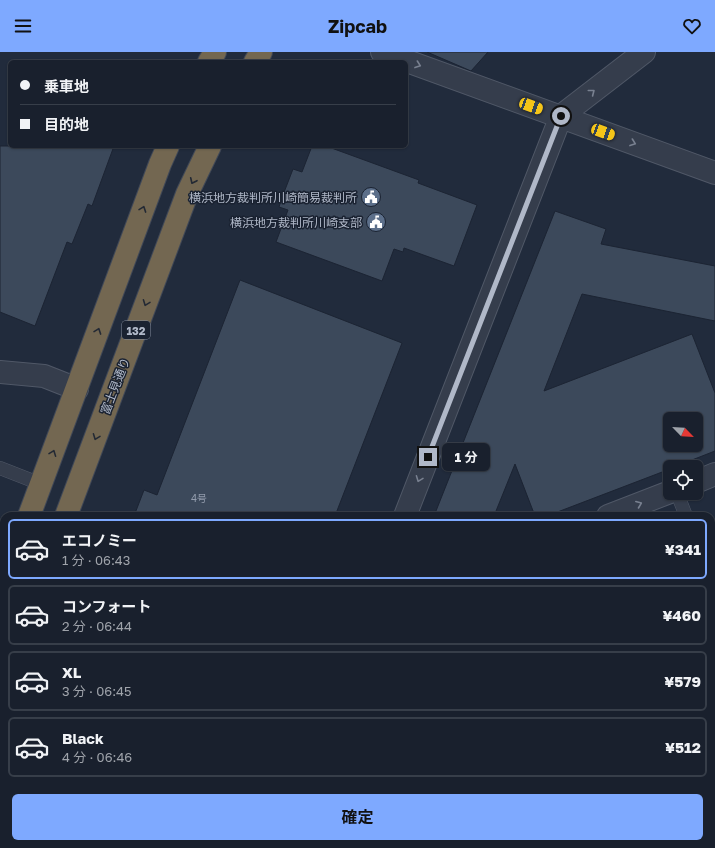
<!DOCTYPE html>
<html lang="ja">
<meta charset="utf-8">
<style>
:root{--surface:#19202d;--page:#222835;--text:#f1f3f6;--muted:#9fa3aa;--line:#373e49;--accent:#7ea9ff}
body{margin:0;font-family:"Golos Text","Noto Sans JP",sans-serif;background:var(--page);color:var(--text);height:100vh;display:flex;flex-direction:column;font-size:15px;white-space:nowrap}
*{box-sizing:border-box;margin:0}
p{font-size:13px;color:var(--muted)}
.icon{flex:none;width:22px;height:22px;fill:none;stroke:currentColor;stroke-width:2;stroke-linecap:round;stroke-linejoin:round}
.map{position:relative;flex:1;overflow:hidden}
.panel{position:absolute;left:0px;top:460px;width:715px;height:336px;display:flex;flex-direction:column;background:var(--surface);border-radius:12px 12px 0 0;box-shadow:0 1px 3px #0004,0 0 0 1px var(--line)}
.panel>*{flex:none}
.hud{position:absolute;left:8px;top:8px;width:400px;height:88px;border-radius:6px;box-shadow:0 1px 3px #0004,0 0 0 1px var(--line);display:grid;align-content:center;height:88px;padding:0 12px;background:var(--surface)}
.needle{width:26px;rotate:115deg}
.tools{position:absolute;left:663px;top:360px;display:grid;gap:8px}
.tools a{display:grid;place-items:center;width:40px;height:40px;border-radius:6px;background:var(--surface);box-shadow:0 1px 3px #0004,0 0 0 1px var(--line);font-size:20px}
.end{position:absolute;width:18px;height:18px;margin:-9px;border:5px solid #b0b8c8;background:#111;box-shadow:0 0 0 2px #111}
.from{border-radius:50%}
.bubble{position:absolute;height:28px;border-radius:6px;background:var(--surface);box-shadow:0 1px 3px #0004,0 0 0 1px var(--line);font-size:13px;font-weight:700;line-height:28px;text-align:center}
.car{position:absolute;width:12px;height:24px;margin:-12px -6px;border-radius:5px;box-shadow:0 0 3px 1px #0007;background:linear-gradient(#f5c518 24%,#345 0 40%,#f5c518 0 76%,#345 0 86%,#f5c518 0)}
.hud b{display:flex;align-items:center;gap:14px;height:38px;font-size:15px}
.hud b+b{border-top:1px solid var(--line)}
.hud i{width:10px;height:10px;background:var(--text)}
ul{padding:7px 0 0;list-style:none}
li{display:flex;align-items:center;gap:12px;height:60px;margin:0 8px 6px;padding:0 4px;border:2px solid var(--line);border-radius:6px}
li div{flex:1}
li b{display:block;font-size:15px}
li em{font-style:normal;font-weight:700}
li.selected{border-color:var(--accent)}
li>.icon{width:36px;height:36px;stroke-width:1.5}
.action{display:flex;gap:8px;margin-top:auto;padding:8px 12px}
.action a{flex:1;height:46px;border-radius:6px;background:var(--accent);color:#111;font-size:16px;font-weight:700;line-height:46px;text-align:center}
header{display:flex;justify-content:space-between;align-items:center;height:52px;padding:0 12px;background:var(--accent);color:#111;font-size:18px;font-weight:700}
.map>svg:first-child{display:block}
.green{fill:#23393d}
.building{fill:#3c495b;stroke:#1c2433;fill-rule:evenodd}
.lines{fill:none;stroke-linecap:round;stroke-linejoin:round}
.lane-casing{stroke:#505867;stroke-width:14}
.street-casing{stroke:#505867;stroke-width:24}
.highway-casing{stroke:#404857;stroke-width:24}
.lane{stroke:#353d4c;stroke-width:13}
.street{stroke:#353d4c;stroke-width:22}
.highway{stroke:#736751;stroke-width:22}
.oneway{stroke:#798190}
.oneway2{stroke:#232934}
.route{stroke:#b0b8c8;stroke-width:5}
.labels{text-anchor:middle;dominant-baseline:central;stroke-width:3;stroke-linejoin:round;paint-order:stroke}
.number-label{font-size:10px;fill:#939cad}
.shield{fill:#1a2231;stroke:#838b9b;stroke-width:1}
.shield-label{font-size:11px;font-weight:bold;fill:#b0b8c8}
.poi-label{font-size:12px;fill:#b0b8c8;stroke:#1a2231;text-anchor:end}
.street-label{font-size:12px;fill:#b0b8c8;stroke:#1a2231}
</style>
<header><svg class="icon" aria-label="menu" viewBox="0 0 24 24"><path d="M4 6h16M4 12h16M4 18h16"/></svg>Zipcab<svg class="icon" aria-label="heart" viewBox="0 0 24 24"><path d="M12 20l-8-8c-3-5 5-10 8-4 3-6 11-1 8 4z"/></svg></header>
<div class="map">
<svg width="715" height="796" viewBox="0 0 715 796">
<rect width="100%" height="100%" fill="#212b3c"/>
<g class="green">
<polygon points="0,786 4,788 4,792 15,792 26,796 0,796"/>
<polygon points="386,792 425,792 422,796 384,796"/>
<polygon points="467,792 490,792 489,796 468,796"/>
</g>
<g class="building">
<polygon points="427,0 488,0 471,19"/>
<polygon points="0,94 114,94 92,154 88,152 72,192 67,190 35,274 0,260"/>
<polygon points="312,94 326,94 419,128 418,131 477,153 454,214 404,196 403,200 394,197 382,229 276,190 288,158 279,155 283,143 293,117 302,120"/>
<path d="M 555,159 L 606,177 L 601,192 L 715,214 L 715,269 L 582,242 L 544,339 L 692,282 L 715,341 L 715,399 L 674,415 L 670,415 L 670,417 L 547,464 L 535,464 L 515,412 L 494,464 L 434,464 ZM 670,367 L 696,367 L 696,393 L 670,393 Z"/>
<polygon points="240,228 402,291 335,464 134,464 144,438 157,443"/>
</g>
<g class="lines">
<defs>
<g id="lane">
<polyline points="0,416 41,432"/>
<polyline points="677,441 686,464"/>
<polyline points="711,526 715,527"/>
<polyline points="711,719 715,709"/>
<polyline points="0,763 4,764"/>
<polyline points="80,792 91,796"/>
</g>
<g id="street">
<polyline points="382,0 715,121"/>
<polyline points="0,320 44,324 77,337"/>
<polyline points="696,430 715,422"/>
<polyline points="405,464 561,64 644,0"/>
<polyline points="608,464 670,440"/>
<polyline points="276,796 278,792"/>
</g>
<g id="highway">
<polyline points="209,10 215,0"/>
<polyline points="255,10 261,0"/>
<polyline points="29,464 160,112 168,94"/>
<polyline points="66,464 187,142 210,94"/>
<polyline points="0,540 4,530"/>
<polyline points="0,646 4,635"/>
</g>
</defs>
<use href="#lane" class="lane-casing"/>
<use href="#street" class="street-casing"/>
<use href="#highway" class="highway-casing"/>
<use href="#lane" class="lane"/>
<use href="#street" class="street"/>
<use href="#highway" class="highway"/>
</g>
<defs><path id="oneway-chevron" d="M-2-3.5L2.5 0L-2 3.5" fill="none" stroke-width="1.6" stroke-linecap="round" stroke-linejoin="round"/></defs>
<g class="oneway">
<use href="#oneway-chevron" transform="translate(418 13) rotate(20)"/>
<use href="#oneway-chevron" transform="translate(592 40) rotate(-38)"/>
<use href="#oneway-chevron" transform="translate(633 91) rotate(20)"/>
<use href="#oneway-chevron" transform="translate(419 427) rotate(111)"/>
<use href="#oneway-chevron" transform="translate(639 452) rotate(-22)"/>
</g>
<g class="oneway2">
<use href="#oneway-chevron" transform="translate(193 129) rotate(115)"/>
<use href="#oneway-chevron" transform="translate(143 157) rotate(-70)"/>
<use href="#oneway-chevron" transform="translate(146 251) rotate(111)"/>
<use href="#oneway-chevron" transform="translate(98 279) rotate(-70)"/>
<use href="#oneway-chevron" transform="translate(96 385) rotate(111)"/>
<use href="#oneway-chevron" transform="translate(53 401) rotate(-69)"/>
</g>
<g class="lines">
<polyline class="route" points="428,405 561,64"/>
</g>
<defs>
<symbol id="civic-disc" viewBox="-11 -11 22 22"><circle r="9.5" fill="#5c6f8a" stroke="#1a2231"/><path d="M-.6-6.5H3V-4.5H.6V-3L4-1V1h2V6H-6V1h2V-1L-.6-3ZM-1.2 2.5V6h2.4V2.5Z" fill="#fff"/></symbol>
</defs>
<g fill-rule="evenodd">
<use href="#civic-disc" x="360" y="134" width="22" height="22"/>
<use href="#civic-disc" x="365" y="159" width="22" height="22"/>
</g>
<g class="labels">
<g class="number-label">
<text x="199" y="446">4号</text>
</g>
<rect class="shield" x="122" y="269" width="28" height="18" rx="3"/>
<g class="shield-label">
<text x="136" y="278">132</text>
</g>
<g class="poi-label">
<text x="357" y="145">横浜地方裁判所川崎簡易裁判所</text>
<text x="362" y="170">横浜地方裁判所川崎支部</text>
</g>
<g class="street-label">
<text transform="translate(115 334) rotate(-69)">富士見通り</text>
</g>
</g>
</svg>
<div class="tools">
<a><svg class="needle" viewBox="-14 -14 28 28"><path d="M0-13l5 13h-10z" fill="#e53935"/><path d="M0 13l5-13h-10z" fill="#9fa3aa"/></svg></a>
<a><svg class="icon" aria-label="locate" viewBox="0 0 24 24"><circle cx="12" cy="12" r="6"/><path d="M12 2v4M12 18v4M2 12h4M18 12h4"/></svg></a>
</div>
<i class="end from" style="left:561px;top:64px"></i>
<i class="end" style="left:428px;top:405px"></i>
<div class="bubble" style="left:442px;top:391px;width:48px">1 分</div>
<i class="car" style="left:531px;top:54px;rotate:110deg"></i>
<i class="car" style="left:603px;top:80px;rotate:110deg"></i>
<div class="hud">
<b><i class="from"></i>乗車地</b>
<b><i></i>目的地</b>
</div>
<section class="panel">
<ul>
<li class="selected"><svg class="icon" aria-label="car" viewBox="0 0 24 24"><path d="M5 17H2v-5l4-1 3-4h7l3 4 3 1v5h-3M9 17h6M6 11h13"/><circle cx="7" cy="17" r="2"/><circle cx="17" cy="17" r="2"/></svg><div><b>エコノミー</b><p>1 分 · 06:43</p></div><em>¥341</em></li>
<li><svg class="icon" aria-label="car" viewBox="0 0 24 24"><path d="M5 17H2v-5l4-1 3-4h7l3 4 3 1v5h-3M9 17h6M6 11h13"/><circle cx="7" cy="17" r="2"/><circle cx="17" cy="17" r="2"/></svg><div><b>コンフォート</b><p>2 分 · 06:44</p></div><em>¥460</em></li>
<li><svg class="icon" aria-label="car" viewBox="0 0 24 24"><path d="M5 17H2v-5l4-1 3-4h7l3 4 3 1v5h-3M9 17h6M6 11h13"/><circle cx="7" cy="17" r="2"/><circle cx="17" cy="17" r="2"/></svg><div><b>XL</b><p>3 分 · 06:45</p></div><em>¥579</em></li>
<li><svg class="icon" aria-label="car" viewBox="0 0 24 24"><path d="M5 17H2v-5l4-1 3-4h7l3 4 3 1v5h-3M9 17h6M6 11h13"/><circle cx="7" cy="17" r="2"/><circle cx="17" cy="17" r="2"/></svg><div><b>Black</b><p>4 分 · 06:46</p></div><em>¥512</em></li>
</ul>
<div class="action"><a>確定</a></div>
</section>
</div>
